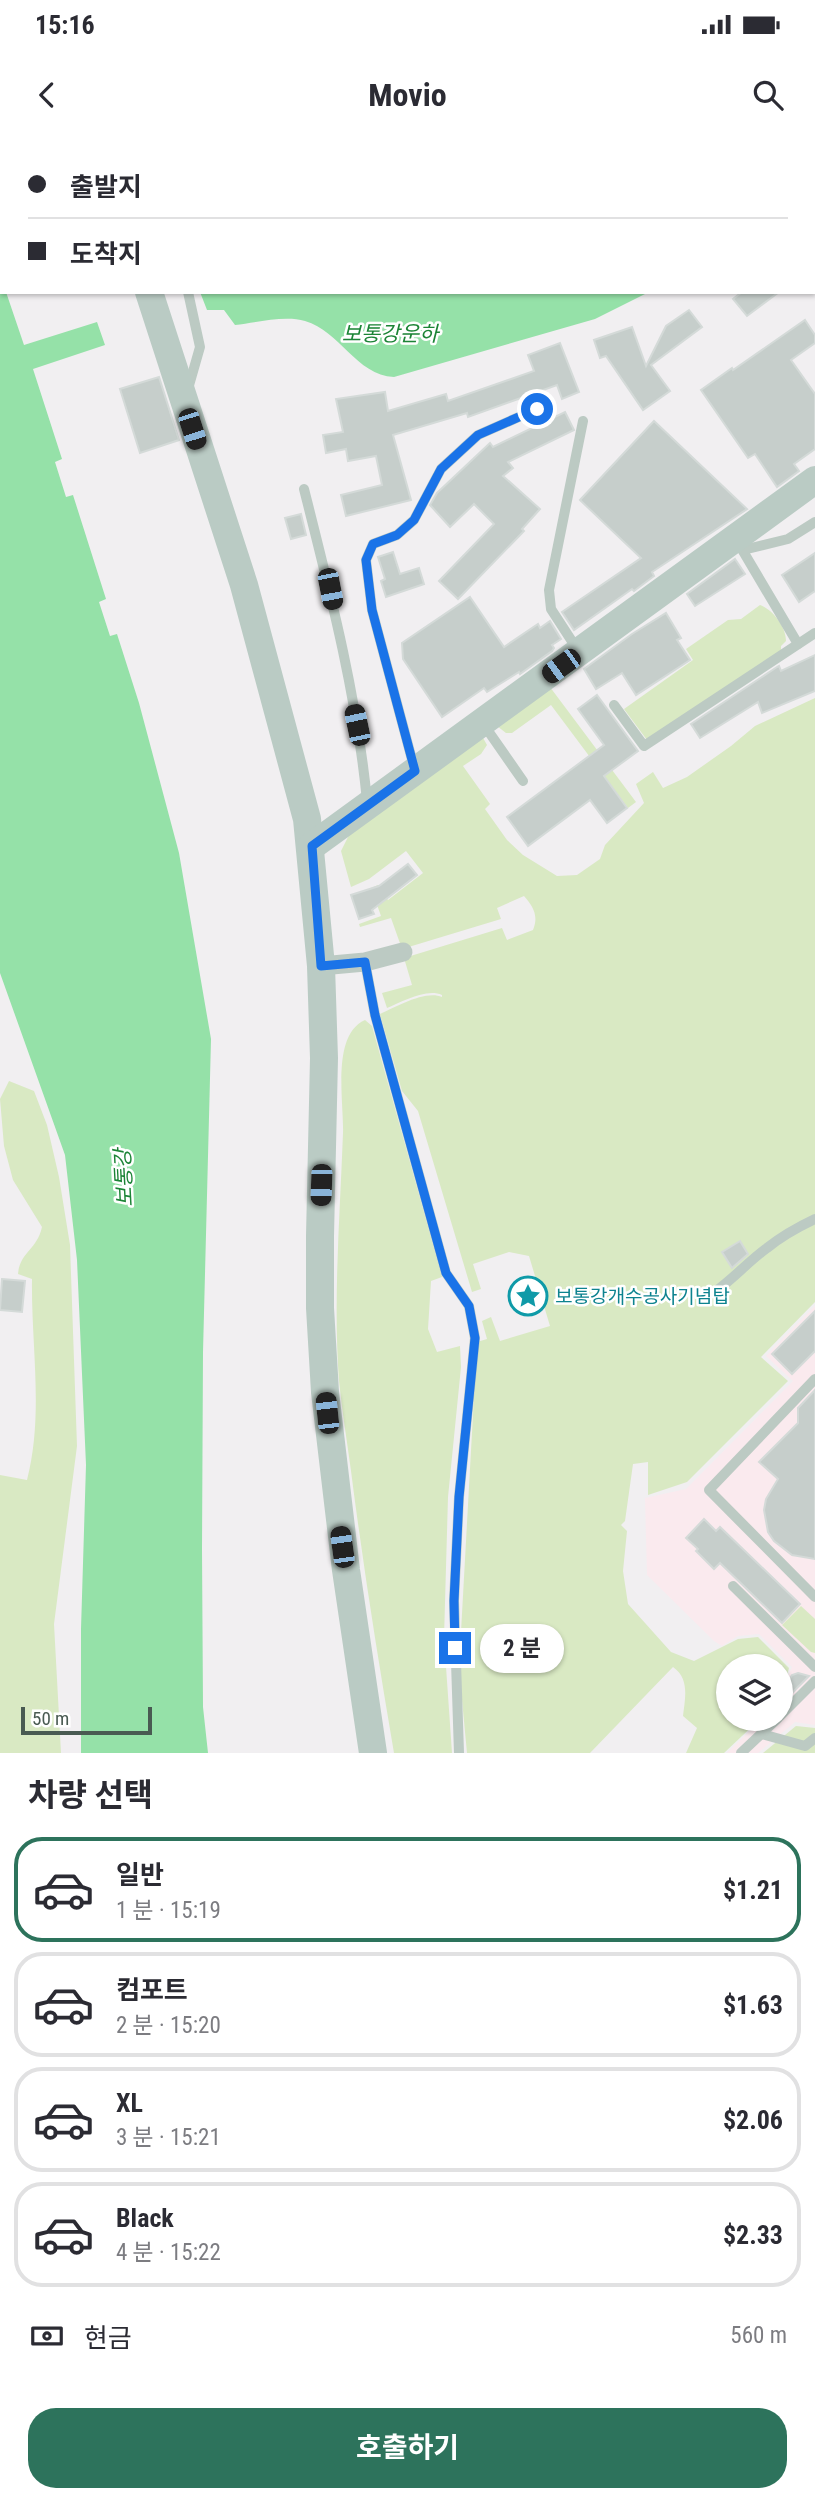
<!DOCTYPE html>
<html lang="ko">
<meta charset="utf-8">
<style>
:root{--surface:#fff;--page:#f7f7f7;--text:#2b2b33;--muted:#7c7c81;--line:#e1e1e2;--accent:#2d735c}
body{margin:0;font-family:"Roboto Condensed","Noto Sans KR",sans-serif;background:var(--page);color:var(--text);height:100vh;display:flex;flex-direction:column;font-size:26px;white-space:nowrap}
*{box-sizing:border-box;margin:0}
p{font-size:23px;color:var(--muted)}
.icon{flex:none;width:38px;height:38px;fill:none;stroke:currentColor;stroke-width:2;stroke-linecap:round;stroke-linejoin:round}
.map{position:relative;height:1613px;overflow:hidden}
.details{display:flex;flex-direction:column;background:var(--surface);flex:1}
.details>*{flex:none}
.top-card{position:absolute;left:0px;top:0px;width:816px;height:154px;box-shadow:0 2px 5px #0004;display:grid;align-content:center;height:154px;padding:0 28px;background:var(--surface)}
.fabs{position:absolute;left:716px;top:1514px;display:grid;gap:14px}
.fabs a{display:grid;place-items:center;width:77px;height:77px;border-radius:50%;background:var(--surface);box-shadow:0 2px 5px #0004;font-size:35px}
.scale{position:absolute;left:21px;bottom:18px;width:131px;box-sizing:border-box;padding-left:7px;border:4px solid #495a52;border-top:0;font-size:19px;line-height:24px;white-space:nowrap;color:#495a52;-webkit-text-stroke:5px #fff;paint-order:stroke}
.end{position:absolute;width:32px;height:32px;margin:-16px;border:9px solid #1a73e8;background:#fff;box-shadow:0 0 0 4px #fff}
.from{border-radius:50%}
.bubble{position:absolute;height:49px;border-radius:24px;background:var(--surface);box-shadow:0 2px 5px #0004;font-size:23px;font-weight:700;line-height:49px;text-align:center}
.car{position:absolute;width:21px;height:42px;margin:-21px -10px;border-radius:9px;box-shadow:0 0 5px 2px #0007;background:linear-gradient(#222 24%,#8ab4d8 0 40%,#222 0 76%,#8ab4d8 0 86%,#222 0)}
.top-card b{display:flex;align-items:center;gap:24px;height:66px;font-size:26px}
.top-card b+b{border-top:2px solid var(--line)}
.top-card i{width:18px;height:18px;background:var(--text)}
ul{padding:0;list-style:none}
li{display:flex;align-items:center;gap:21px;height:105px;margin:0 14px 10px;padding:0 14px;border:4px solid var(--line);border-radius:28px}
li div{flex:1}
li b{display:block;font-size:26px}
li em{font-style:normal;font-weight:700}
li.active{border-color:var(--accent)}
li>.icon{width:63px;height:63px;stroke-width:1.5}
h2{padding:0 28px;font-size:32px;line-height:84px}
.pay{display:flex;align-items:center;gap:18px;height:77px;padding:0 28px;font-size:26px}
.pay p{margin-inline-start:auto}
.cta{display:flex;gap:14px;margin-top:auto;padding:14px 28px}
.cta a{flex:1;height:80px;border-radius:28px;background:var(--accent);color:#fff;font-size:28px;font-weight:700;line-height:80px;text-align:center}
.status{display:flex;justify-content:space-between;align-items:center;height:49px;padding:0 35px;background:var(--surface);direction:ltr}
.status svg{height:19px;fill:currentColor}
header{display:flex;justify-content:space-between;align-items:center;height:91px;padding:0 28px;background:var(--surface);font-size:32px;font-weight:700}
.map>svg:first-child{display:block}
.commercial{fill:#faeaee}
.green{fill:#d9e9c3}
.water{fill:#95e1a8}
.building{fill:#c6cecb;stroke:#d4dad8;stroke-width:2}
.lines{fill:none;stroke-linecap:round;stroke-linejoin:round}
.lane{stroke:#bccac3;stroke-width:10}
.street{stroke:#bccac3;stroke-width:19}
.secondary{stroke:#bacbc4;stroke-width:28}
.route{stroke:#1a73e8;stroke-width:9}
.labels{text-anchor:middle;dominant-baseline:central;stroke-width:5;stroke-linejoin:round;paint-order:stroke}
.culture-label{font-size:19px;fill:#0d838f;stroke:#fff;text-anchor:start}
.water-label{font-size:21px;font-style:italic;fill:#1c8436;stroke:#fff}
</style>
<div class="status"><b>15:16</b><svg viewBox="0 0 49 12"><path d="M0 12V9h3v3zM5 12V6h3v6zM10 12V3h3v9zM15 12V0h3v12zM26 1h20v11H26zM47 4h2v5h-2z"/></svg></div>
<header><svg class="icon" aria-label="back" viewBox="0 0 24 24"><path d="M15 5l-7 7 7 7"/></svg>Movio<svg class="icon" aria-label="search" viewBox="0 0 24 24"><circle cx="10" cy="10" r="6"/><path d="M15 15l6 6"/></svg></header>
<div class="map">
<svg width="815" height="1613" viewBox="0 0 815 1613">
<rect width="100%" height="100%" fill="#f1eff1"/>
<polygon class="commercial" points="815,1166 815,1585 795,1582 758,1613 727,1613 762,1579 780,1578 781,1559 784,1555 786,1540 792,1527 759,1494 738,1496 722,1506 714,1501 647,1435 645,1358 686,1349 793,1241 766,1216"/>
<g class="green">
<path d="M 760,465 C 773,470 786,487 786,501 L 781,506 L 781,514 L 647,600 L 624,569 L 693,520 L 686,509 L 728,480 L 741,479 Z"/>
<polygon points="550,547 636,662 628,668 551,565 512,593 506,593 497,586"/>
<path d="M 815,558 L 815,1162 L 761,1217 L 788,1241 L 687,1342 L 648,1355 L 648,1322 L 633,1324 L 625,1381 L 621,1385 L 627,1391 L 623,1431 L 628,1464 L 671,1512 L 694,1521 L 738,1499 L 758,1497 L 789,1528 L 782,1554 L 781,1555 L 780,1526 L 728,1526 L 728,1578 L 760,1579 L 724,1613 L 686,1613 L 697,1588 L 683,1576 C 685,1558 690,1539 673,1527 L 590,1613 L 467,1613 L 459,1528 L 477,1202 L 487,1199 L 482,1181 L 491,1177 L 500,1201 L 550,1186 L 529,1116 L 509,1112 L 473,1124 L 481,1149 L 472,1152 L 418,971 L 402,951 L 380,874 C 396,867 425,850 442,857 L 442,855 C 426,848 402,862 387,868 L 382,853 L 412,845 L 404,818 L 502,788 L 507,800 L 533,790 C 539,776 533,766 524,756 L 497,768 L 501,779 L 402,809 L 391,778 L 360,787 L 359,784 L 381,776 L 371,748 L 378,745 L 388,760 L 423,733 L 406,711 L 369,739 L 351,747 L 341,711 L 349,695 L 482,596 L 487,605 L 481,614 L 463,626 L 490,664 L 485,669 L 507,700 L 523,715 L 557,736 L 577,735 L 600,719 L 605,705 L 644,663 L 636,644 L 653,632 L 663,648 L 687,637 L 731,606 L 755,586 Z"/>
<path d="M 365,880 L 372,886 L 442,1137 L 431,1141 L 428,1189 L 437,1212 L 460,1206 L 461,1227 L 448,1357 L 444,1498 L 452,1613 L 394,1613 C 378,1519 363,1425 351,1331 C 347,1301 342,1271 339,1241 C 333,1159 340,1075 343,993 C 344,962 331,895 365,880 Z"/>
<path d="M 9,941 L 34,951 L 47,985 L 59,1037 L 70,1105 L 77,1306 L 54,1484 L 61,1613 L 0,1613 L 0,1335 L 27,1340 C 44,1274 31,1206 32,1139 L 18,1134 C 20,1112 37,1110 42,1087 L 13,1040 L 4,1006 L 0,959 Z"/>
<polygon points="801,1466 815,1479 815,1513 811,1512 782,1485"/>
<polygon points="796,1586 815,1588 815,1613 763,1613"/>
</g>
<g class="water">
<polygon points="0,134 2,152 6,152 24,205 97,182 105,205 33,229 62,319 55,322 66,357 73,355 106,459 99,462 110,496 117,494 139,563 179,713 211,899 203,1212 202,1410 203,1567 208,1613 81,1613 81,1489 86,1325 77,1120 65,1015 0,833"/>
<path d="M 200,152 L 649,152 L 595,179 L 394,237 C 356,235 340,191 305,181 C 284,175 256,183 235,185 L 224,170 L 207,170 Z"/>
</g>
<g class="building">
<polygon points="742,152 779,152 747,176 733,159"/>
<polygon points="689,170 702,187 651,225 670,251 643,270 606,216 600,218 594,200 632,187 646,226 666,186"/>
<polygon points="805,180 815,195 815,203 791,220 815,254 815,309 794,324 799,331 777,347 755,314 748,318 701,250 732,228 733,230"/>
<polygon points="560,203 579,252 562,259 557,245 468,277 467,273 393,295 411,360 346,376 341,355 382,345 376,316 348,321 346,309 326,313 323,295 343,292 336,259 385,252 388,271 446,254 448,261 534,231 528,215"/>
<polygon points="159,237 179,300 140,313 120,249"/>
<polygon points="565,272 574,290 508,322 513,328 503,336 540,369 522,389 524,391 458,459 439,441 494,384 474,364 450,387 430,365 437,353 490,303 493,307"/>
<polygon points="654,281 747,369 652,432 654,436 634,451 632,449 574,490 562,472 641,418 580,360"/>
<polygon points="301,374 306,395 291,399 285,378"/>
<polygon points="393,412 400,434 419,428 424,444 386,457 381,441 385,439 378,417"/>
<polygon points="815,413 815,451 799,462 782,435"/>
<polygon points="735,419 745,434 695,466 687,454"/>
<polygon points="470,457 504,507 538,484 540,488 550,481 561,499 552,505 554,508 552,511 520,534 519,532 487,552 484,548 442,577 403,519 402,503"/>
<polygon points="666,473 681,498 677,500 690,520 636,555 622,533 596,549 584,529 632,494"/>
<polygon points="815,515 815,551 762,573 758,562 700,598 691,584 777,527 779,526 781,531"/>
<polygon points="597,555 638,611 604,636 627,668 607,683 590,660 528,706 507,677 604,605 578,569"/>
<polygon points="408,724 417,735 372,770 374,774 359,779 351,755 379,746"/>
<polygon points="740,1101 748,1114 732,1128 722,1112"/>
<polygon points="2,1139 25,1141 22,1172 0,1170"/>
<polygon points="815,1171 815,1211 792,1234 772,1214"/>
<polygon points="815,1250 815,1419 792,1415 774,1401 768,1392 764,1370 766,1359 778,1339 759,1322 798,1283 798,1268"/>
<polygon points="704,1379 716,1391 720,1387 800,1464 782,1483 720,1423 714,1429 696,1411 698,1409 686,1398"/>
<polygon points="798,1533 809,1536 789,1556 786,1545 792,1535"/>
</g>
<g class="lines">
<g class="lane">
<polyline points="304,0 305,2"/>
<polyline points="171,2 172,0"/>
<polyline points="589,2 593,0"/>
<polyline points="690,2 693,0"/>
<polyline points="188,152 200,207 188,249"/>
<path d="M 304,349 C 330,452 357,556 367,661"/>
<polyline points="737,401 798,504"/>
<polyline points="743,410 788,399 815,382"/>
<polyline points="577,509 551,469 549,450 583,281"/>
<polyline points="614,565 644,606 815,493"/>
<polyline points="484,585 523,641"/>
<polyline points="414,627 372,470 366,420 373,404 397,395 414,380 441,329 478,295 537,269"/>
<polyline points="365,822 375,875 446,1133 469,1166 475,1198 459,1357 454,1461 459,1613"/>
<path d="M 716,1151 C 734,1138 749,1121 767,1108 C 782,1096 798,1087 815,1079"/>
<polyline points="815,1239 709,1350 815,1457"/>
<polyline points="733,1446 815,1527"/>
<polyline points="780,1576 815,1541"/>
<polyline points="762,1594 805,1606 815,1598"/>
<polyline points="741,1613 778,1578"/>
</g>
<polyline class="street" points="321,826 365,822 403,812"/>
<g class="secondary">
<polyline points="100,0 100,2"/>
<polyline points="149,152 244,445 307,679 321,826 324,918 320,1096 320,1168 325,1252 346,1430 373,1613"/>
<polyline points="312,706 815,340"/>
</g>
</g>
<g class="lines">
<polyline class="route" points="455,1508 454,1461 459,1357 475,1198 469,1166 446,1133 375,875 365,822 321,826 312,706 415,631 372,470 366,420 373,404 397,395 414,380 441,329 478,295 537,269"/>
</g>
<defs>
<symbol id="sight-ring" viewBox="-11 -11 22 22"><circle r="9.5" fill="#fff" stroke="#0f9aa8" stroke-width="1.5"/><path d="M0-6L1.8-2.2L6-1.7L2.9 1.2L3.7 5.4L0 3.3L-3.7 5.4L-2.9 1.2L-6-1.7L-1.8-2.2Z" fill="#0f9aa8"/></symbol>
</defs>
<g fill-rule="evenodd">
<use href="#sight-ring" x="506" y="1134" width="44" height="44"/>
</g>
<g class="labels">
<g class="culture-label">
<text x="555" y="1156">보통강개수공사기념탑</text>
</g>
<g class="water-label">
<text x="390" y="194">보통강운하</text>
<text transform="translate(124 1038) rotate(-93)">보통강</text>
</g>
</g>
</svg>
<div class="fabs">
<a><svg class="icon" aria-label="layers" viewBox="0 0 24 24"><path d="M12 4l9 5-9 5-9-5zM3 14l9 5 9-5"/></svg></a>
</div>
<div class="scale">50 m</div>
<i class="end from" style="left:537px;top:269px"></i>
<i class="end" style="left:455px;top:1508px"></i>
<div class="bubble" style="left:480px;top:1484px;width:84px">2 분</div>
<i class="car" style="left:192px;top:289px;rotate:162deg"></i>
<i class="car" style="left:330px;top:449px;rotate:169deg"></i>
<i class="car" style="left:561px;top:526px;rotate:234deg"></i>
<i class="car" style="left:357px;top:585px;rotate:348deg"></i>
<i class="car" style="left:321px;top:1045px;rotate:182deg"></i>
<i class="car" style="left:327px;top:1273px;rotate:354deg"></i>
<i class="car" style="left:342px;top:1407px;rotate:352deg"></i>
<div class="top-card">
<b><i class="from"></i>출발지</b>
<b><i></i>도착지</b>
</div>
</div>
<section class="details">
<h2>차량 선택</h2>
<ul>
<li class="active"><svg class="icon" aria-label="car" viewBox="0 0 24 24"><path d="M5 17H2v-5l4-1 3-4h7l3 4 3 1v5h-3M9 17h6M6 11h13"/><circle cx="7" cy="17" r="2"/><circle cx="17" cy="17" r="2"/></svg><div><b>일반</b><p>1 분 · 15:19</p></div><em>$1.21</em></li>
<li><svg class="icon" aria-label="car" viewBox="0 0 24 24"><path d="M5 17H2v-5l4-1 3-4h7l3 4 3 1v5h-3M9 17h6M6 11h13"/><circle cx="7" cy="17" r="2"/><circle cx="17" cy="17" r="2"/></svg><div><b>컴포트</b><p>2 분 · 15:20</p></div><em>$1.63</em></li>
<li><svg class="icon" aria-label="car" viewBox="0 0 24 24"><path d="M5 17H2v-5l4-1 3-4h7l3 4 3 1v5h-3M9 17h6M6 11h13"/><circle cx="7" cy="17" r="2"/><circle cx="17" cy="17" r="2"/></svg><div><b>XL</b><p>3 분 · 15:21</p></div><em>$2.06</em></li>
<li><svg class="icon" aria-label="car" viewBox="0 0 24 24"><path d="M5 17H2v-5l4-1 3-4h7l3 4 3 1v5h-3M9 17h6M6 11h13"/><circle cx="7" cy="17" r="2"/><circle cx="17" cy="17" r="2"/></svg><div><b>Black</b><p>4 분 · 15:22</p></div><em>$2.33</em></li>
</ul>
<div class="pay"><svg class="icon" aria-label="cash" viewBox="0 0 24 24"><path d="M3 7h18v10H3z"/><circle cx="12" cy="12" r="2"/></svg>현금<p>560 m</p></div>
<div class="cta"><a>호출하기</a></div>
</section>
